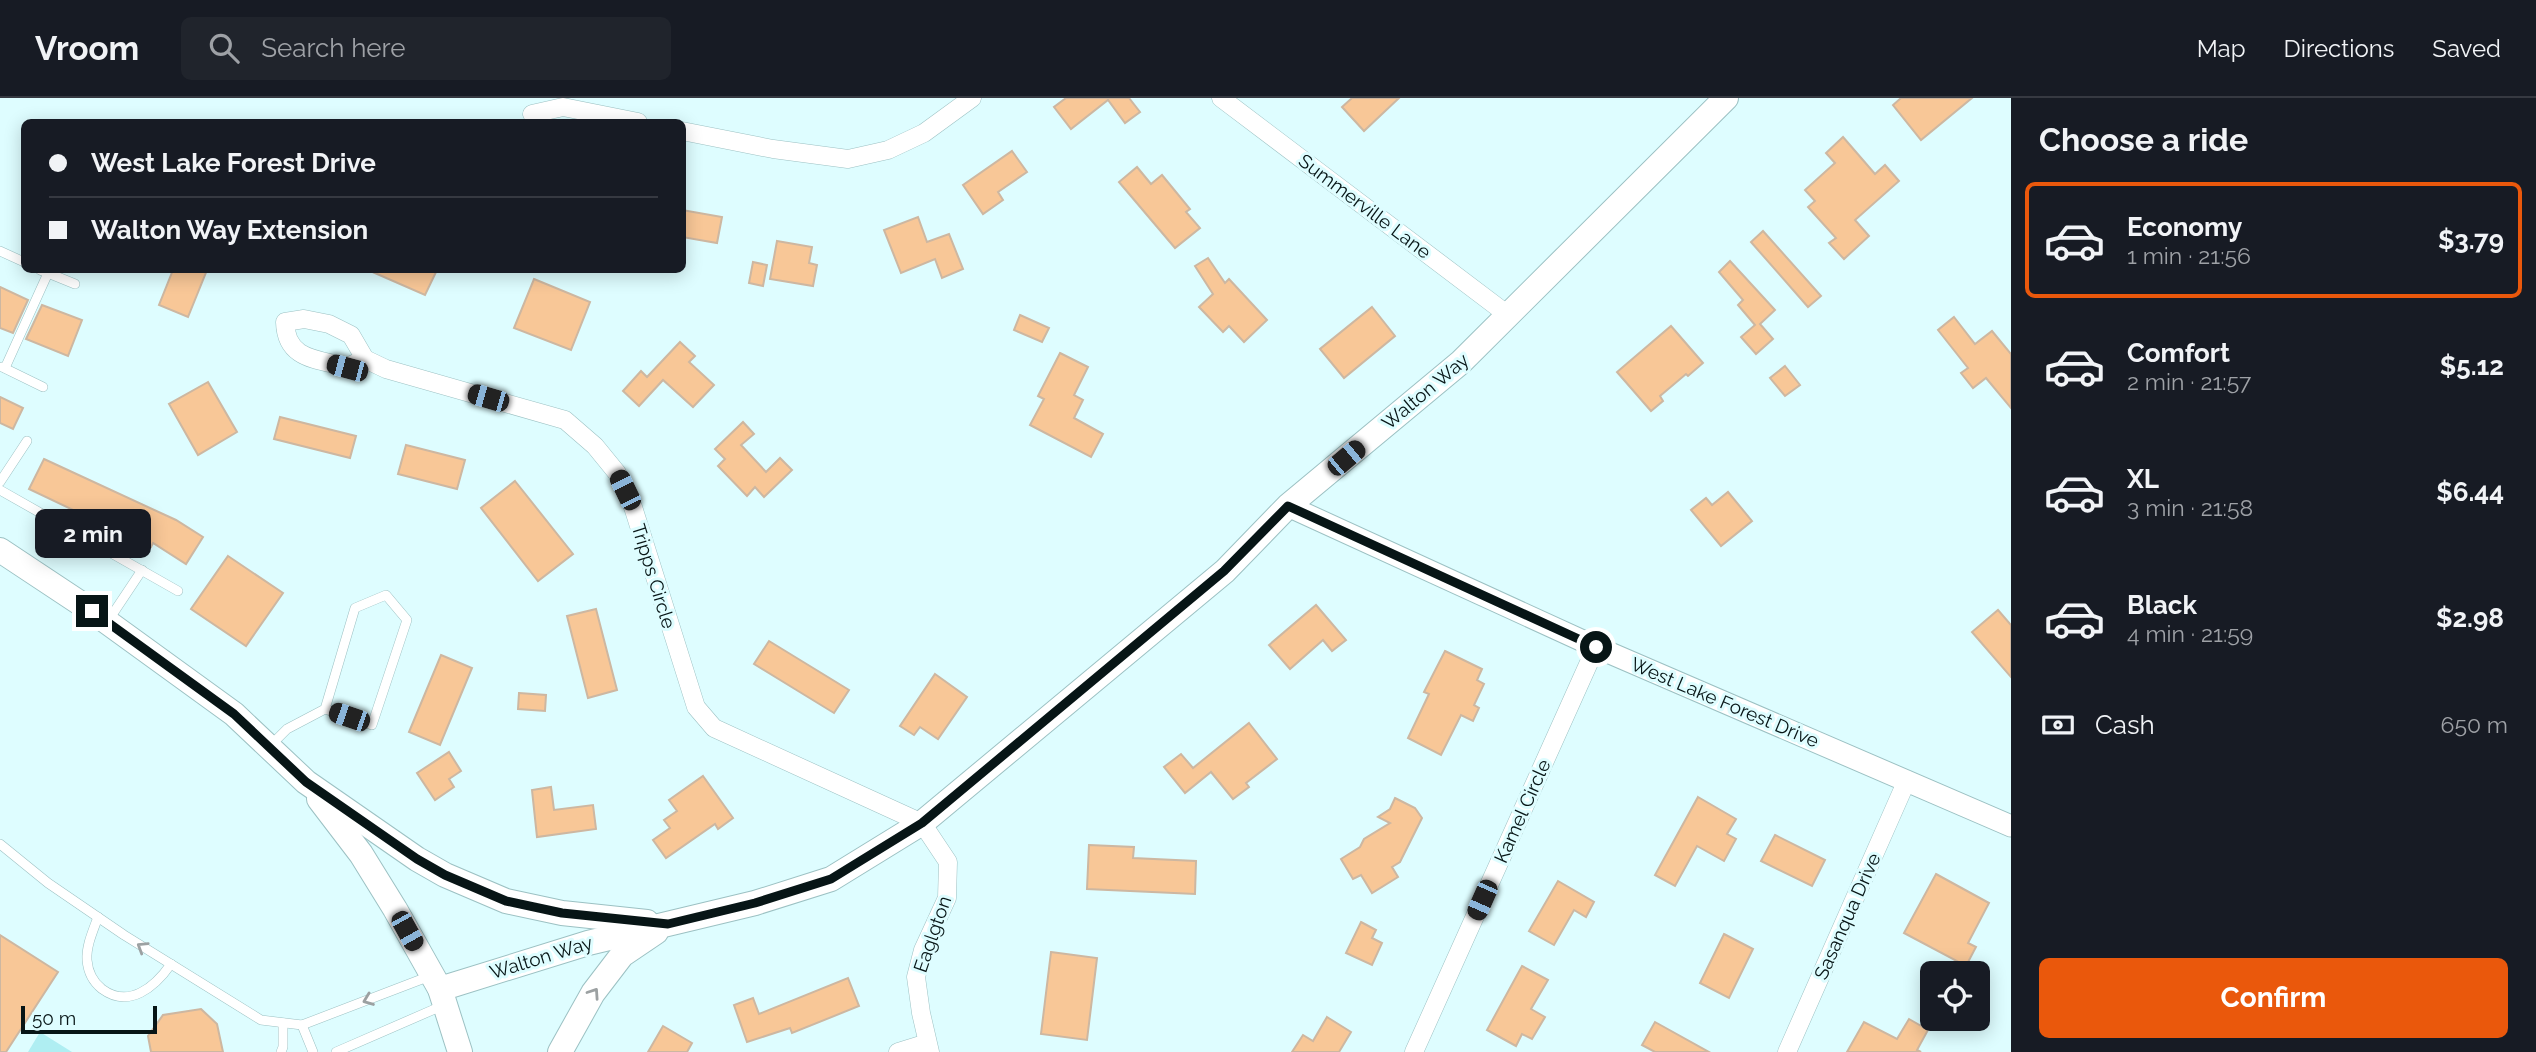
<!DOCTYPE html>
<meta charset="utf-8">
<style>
:root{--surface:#171b24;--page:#20242c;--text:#f1f3f6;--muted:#9ea1a6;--line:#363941;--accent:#ea580c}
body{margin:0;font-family:Raleway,sans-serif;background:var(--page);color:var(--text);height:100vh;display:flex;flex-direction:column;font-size:26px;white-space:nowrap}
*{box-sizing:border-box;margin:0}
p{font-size:23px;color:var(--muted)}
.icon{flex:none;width:38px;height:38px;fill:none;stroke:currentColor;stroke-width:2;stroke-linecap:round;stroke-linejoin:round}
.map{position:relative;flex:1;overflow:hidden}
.drawer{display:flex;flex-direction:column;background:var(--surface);width:525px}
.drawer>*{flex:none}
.banner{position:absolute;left:21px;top:21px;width:665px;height:154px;border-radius:10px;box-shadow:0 4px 18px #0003;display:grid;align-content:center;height:154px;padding:0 28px;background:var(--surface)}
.tools{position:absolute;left:1920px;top:863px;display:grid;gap:14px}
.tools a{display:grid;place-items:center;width:70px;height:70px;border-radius:10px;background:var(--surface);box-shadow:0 4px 18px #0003;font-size:35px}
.scale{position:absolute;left:21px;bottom:18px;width:136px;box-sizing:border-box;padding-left:7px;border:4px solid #071516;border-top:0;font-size:19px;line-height:24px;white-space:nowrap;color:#071516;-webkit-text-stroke:5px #defdff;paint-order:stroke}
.end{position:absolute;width:32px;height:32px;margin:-16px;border:9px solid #071516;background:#fff;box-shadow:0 0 0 4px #fff}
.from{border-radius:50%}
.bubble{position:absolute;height:49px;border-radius:10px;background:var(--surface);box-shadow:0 4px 18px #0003;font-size:23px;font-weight:700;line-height:49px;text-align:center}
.car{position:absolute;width:21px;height:42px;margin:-21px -10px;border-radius:9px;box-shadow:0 0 5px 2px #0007;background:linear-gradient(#222 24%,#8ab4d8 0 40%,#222 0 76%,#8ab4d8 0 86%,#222 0)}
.banner b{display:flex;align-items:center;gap:24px;height:66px;font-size:26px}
.banner b+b{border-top:2px solid var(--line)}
.banner i{width:18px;height:18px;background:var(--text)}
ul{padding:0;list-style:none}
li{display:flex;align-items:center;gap:21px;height:116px;margin:0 14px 10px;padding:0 14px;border:4px solid transparent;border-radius:10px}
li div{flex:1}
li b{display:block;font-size:26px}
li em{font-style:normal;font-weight:700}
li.active{border-color:var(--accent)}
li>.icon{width:63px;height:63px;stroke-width:1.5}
h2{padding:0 28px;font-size:32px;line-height:84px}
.pay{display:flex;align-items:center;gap:18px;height:77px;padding:0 28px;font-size:26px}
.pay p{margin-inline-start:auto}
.cta{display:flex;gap:14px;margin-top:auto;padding:14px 28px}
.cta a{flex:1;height:80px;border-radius:10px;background:var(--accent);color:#fff;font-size:28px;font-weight:700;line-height:80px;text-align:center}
header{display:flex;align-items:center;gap:42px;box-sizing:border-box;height:98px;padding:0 35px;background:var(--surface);border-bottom:2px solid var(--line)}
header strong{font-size:33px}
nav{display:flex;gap:38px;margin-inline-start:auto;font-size:24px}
.search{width:490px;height:63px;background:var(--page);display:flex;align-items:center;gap:18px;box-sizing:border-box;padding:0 24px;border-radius:10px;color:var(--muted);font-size:26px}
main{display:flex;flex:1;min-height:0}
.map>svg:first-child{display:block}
.green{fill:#afeef2}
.building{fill:#f8c797;stroke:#cdb7a1;stroke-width:2}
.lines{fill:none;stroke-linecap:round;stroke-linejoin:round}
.service-casing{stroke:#9cc1c3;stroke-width:10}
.minor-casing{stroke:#9cc1c3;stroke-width:19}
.tertiary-casing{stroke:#9cc1c3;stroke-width:23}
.secondary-casing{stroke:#9cc1c3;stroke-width:26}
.service{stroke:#fff;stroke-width:9}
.minor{stroke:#fff;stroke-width:18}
.tertiary{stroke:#fff;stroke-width:21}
.secondary{stroke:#fff;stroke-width:24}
.oneway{stroke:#9ca1a2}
.route{stroke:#071516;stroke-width:9}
.labels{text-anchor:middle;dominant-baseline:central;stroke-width:6;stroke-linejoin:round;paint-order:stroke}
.street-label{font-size:19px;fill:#071516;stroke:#defdff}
</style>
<header>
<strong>Vroom</strong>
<div class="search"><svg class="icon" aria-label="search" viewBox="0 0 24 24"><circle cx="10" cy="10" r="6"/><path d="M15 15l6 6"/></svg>Search here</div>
<nav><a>Map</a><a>Directions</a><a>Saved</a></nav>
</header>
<main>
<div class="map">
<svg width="2011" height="954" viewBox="0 0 2011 954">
<rect width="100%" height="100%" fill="#defdff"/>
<polygon class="green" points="40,934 72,954 28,954"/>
<g class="building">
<polygon points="1066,0 1129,0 1140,14 1125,25 1108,2 1071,31 1054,9"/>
<polygon points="1352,0 1399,0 1364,33 1342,9"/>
<polygon points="1901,0 1972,0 1921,42 1893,7"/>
<polygon points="1843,39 1875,76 1885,67 1899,83 1855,122 1869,138 1844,161 1829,145 1836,140 1808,109 1815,103 1805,92 1835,65 1826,55"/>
<polygon points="1012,53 1027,74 998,94 1003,102 983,116 963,87"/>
<polygon points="1137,69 1151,86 1162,77 1190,111 1186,114 1200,130 1175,150 1119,84"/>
<polygon points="682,112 722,119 717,145 682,139"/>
<polygon points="918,119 927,144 949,136 963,171 942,180 935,161 901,175 884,132"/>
<polygon points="1763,133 1821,198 1808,209 1751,144"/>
<polygon points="777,143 812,149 809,165 817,167 813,188 770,181"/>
<polygon points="1208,160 1225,185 1229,181 1267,222 1244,244 1229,228 1223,234 1199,209 1213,196 1195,168"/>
<polygon points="1730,163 1775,212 1760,226 1773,241 1756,256 1741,239 1755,227 1738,207 1743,202 1719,174"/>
<polygon points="753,164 767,167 763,188 749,185"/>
<polygon points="173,172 207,172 188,219 159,207"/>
<polygon points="368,172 437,172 425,197"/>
<polygon points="534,181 590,204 571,252 514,230"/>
<polygon points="0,189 28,202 13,235 0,230"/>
<polygon points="42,207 82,222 68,258 26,241"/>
<polygon points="1372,209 1395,238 1344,280 1320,251"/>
<polygon points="1020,217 1049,230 1042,244 1014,232"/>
<polygon points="1954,219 1975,246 1992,233 2011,256 2011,310 1986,280 1973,290 1961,275 1968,270 1938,232"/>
<polygon points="1671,228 1703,265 1688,278 1686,276 1660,298 1663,303 1651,313 1617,274"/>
<polygon points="680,244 695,258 689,264 714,287 693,309 663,282 639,308 623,293 641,273 647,279"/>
<polygon points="1060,255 1088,269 1074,297 1083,302 1074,320 1103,336 1091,359 1030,327 1044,301 1038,298"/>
<polygon points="1785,268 1800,287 1785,298 1770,280"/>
<polygon points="208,284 237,334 198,357 169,306"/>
<polygon points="0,299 23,310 13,331 0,325"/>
<polygon points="280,319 356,338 350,360 274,341"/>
<polygon points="743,324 754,336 741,347 766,374 780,360 792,372 764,399 755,389 747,398 718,368 725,361 715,351"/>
<polygon points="406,347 465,362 457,391 398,376"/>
<polygon points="44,361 176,422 203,439 186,466 153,445 151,449 29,391"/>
<polygon points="515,383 573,456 538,483 481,410"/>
<polygon points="1728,394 1752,423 1721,448 1691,412 1706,400 1712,407"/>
<polygon points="228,458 283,495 246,548 191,511"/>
<polygon points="1316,507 1346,542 1332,553 1323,542 1290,571 1269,547"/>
<polygon points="596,511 617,592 588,600 567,518"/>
<polygon points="1998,512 2011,527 2011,579 1972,534"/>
<polygon points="769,543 849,592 834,615 754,566"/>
<polygon points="1445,553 1482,571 1477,582 1484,586 1474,607 1479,610 1473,623 1461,617 1441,657 1408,640 1429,596 1424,594"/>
<polygon points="441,557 472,570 440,647 409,634"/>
<polygon points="935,576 967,599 938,641 920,629 914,637 900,628"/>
<polygon points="519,595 546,597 545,613 518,611"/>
<polygon points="1249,625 1277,661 1246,685 1249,689 1233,701 1211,674 1185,695 1164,669 1181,656 1193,670"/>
<polygon points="449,654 461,673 449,681 454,689 435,702 417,675"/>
<polygon points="703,678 733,720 718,731 715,726 666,760 653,742 670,730 664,722 677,713 669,702"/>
<polygon points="551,689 554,712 593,707 596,731 537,739 532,692"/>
<polygon points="1698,699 1736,721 1727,736 1736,741 1724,763 1697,748 1675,788 1655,777"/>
<polygon points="1395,700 1415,710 1422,720 1400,764 1392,769 1398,779 1372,795 1361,777 1353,781 1341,761 1360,749 1364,741 1390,725 1378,719 1390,711"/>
<polygon points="1775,737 1825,762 1812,788 1761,763"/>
<polygon points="1089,747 1134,749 1133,760 1196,763 1195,796 1087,791"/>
<polygon points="1936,776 1989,805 1968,845 1976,849 1966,868 1904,835"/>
<polygon points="1558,783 1594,804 1586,819 1574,812 1554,847 1529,833"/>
<polygon points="1361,824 1376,832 1372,840 1382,845 1372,867 1346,855"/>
<polygon points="1724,836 1753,851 1729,900 1700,885"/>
<polygon points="0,837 58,874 6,954 0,954"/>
<polygon points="1051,854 1097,860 1087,942 1041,936"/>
<polygon points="1522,868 1548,882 1531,911 1545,919 1532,941 1522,936 1516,948 1487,932"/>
<polygon points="848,880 859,908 792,935 790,930 747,944 734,907 753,900 759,916"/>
<polygon points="201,911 217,926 223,954 151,954 148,938 163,917"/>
<polygon points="1327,919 1351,934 1339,954 1292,954 1303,937 1313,943"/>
<polygon points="1909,921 1928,932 1917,952 1921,954 1847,954 1864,924 1897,941"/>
<polygon points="1655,924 1709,954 1655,954 1642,947"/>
<polygon points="663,928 692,945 687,954 648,954"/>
</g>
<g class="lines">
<defs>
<g id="service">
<polyline points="0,153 24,164"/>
<polyline points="48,175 75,186"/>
<polyline points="2,269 43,289"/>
<polyline points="5,270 48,175 40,172"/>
<polyline points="0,384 27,343"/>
<polyline points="0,392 178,493"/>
<polyline points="108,523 142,472"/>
<polyline points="270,648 287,631 325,611 355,510 386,497 407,522 372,627 325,611"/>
<polyline points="0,746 48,785 124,837 261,922 302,927 430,878"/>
<path d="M 98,819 C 93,833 86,848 87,862 C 88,874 93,884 102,891 C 129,911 155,889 171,866"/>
<polyline points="302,927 313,954"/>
<polyline points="281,954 283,949 283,925"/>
<polyline points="336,954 444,907"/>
</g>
<g id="minor">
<polyline points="1221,0 1508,217"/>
<polyline points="532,16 563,9 638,24"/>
<polyline points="682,33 773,51 848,61 888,52 924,35 972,0"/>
<path d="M 365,261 L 347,269 C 317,261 286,262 285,224 L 304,221 L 329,226 L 351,237 L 365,261 L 386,271 L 565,322 L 595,348 L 617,375 L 633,409 L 696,609 L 714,630 L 922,725 L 948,764 L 947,800 L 923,852 L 916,879 L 921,915 L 930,954"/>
<polyline points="898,954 927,945"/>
<polyline points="1414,954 1596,549"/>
<polyline points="1787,954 1907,682"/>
</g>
<polyline id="tertiary" points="1288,408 1596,549 2011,728"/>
<g id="secondary">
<polyline points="0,452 92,513 234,616 306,684 417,761 445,777 506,803 562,815 647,824"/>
<polyline points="319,701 361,756 395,811 440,891 460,954"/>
<polyline points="440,891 588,845 755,805 831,781 922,725 1225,473 1288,408 1461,264 1726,0"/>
<polyline points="560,954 593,895 622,857 656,834"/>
</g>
</defs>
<use href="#service" class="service-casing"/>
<use href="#minor" class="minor-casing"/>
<use href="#tertiary" class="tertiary-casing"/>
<use href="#secondary" class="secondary-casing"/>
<use href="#service" class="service"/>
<use href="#minor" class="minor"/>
<use href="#tertiary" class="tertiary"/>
<use href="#secondary" class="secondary"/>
</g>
<defs><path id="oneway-chevron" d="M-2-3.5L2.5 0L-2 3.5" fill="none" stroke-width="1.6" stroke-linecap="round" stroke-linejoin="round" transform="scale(1.75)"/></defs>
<g class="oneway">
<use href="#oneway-chevron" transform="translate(142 849) rotate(-148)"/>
<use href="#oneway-chevron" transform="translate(594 895) rotate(-56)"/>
<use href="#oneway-chevron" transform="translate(368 902) rotate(159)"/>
</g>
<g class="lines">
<polyline class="route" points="92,513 234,616 306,684 417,761 445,777 506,803 562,815 668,826 755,805 831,781 922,725 1224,473 1288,408 1596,549"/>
</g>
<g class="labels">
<g class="street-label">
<text transform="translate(1365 108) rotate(37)">Summerville Lane</text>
<text transform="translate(1425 293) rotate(-40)">Walton Way</text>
<text transform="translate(654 478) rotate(73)">Tripps Circle</text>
<text transform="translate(1725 604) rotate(23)">West Lake Forest Drive</text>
<text transform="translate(1522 713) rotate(-66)">Kamel Circle</text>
<text transform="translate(1847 818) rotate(-66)">Sasanqua Drive</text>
<text transform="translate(932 836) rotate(-71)">Eaglgton</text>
<text transform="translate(541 859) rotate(-17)">Walton Way</text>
</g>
</g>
</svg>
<div class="tools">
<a><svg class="icon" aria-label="locate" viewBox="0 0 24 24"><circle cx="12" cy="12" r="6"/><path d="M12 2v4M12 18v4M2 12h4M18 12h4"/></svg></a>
</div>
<div class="scale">50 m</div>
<i class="end from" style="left:1596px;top:549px"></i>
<i class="end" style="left:92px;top:513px"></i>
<div class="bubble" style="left:35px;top:411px;width:116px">2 min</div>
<i class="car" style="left:347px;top:270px;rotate:285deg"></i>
<i class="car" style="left:488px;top:300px;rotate:286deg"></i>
<i class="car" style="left:1346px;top:360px;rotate:50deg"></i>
<i class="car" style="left:625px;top:392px;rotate:334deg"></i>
<i class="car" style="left:349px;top:619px;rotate:289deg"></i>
<i class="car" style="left:1482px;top:802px;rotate:204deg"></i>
<i class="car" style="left:407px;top:833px;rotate:151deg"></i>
<div class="banner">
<b><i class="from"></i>West Lake Forest Drive</b>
<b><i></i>Walton Way Extension</b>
</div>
</div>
<section class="drawer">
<h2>Choose a ride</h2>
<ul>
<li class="active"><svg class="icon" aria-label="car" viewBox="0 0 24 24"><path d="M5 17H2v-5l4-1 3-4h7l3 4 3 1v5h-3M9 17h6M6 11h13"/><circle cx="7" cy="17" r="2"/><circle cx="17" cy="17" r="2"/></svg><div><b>Economy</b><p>1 min · 21:56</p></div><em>$3.79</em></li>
<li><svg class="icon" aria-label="car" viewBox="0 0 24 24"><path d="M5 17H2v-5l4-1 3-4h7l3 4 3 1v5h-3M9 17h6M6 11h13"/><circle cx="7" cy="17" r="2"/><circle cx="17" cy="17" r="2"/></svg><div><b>Comfort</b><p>2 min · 21:57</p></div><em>$5.12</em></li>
<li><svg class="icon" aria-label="car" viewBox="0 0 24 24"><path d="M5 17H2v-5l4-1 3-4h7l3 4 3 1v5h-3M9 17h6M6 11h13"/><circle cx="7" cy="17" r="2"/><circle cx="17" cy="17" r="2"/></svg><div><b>XL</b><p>3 min · 21:58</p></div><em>$6.44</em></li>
<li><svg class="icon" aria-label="car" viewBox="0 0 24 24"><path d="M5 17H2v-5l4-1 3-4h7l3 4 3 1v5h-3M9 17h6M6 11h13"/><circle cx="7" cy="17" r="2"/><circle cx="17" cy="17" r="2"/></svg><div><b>Black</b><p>4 min · 21:59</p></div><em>$2.98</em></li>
</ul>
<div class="pay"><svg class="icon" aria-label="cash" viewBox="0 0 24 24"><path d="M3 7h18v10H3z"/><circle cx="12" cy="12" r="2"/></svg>Cash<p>650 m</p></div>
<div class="cta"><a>Confirm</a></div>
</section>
</main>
